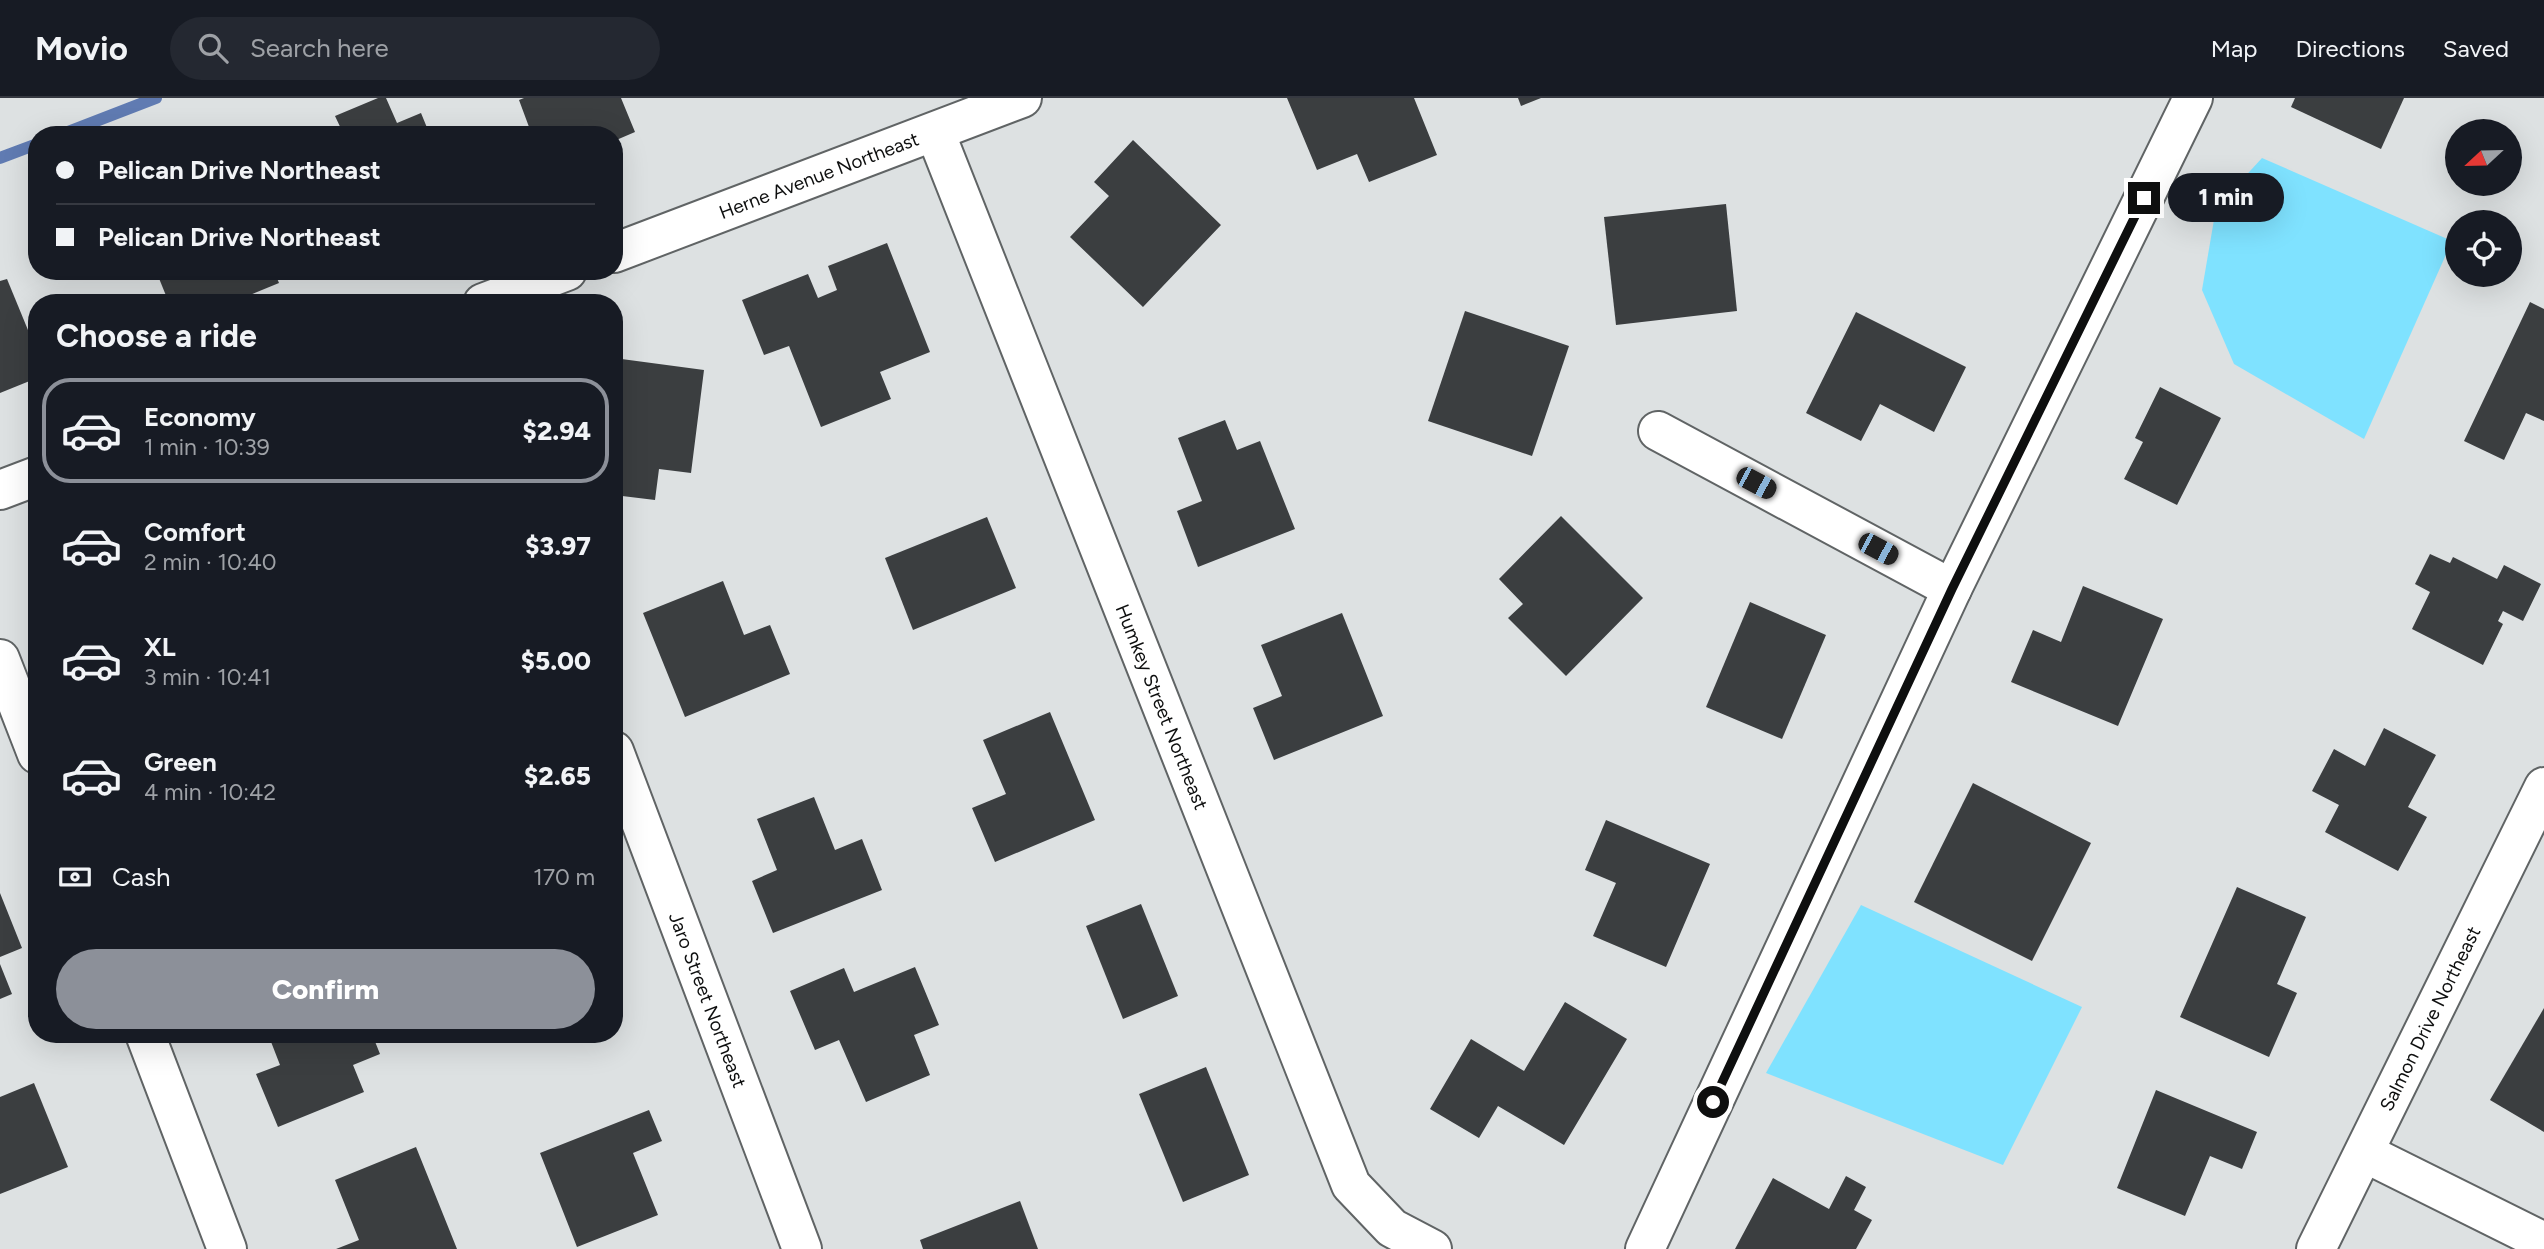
<!DOCTYPE html>
<meta charset="utf-8">
<style>
:root{--surface:#171b24;--page:#242831;--text:#f1f3f6;--muted:#9ea1a6;--line:#363941;--accent:#8c9099}
body{margin:0;font-family:Figtree,sans-serif;background:var(--page);color:var(--text);height:100vh;display:flex;flex-direction:column;font-size:26px;white-space:nowrap}
*{box-sizing:border-box;margin:0}
p{font-size:23px;color:var(--muted)}
.icon{flex:none;width:38px;height:38px;fill:none;stroke:currentColor;stroke-width:2;stroke-linecap:round;stroke-linejoin:round}
.map{position:relative;flex:1;overflow:hidden}
.side{position:absolute;left:28px;top:196px;width:595px;height:749px;display:flex;flex-direction:column;background:var(--surface);border-radius:28px;box-shadow:0 7px 28px #0002}
.side>*{flex:none}
.hud{position:absolute;left:28px;top:28px;width:595px;height:154px;border-radius:28px;box-shadow:0 7px 28px #0002;display:grid;align-content:center;height:154px;padding:0 28px;background:var(--surface)}
.needle{width:46px;rotate:248deg}
.controls{position:absolute;left:2445px;top:21px;display:grid;gap:14px}
.controls a{display:grid;place-items:center;width:77px;height:77px;border-radius:50%;background:var(--surface);box-shadow:0 7px 28px #0002;font-size:35px}
.end{position:absolute;width:32px;height:32px;margin:-16px;border:9px solid #0e0f0f;background:#fff;box-shadow:0 0 0 4px #fff}
.from{border-radius:50%}
.bubble{position:absolute;height:49px;border-radius:24px;background:var(--surface);box-shadow:0 7px 28px #0002;font-size:23px;font-weight:800;line-height:49px;text-align:center}
.car{position:absolute;width:21px;height:42px;margin:-21px -10px;border-radius:9px;box-shadow:0 0 5px 2px #0007;background:linear-gradient(#222 24%,#8ab4d8 0 40%,#222 0 76%,#8ab4d8 0 86%,#222 0)}
.hud b{display:flex;align-items:center;gap:24px;height:66px;font-size:26px}
.hud b+b{border-top:2px solid var(--line)}
.hud i{width:18px;height:18px;background:var(--text)}
ul{padding:0;list-style:none}
li{display:flex;align-items:center;gap:21px;height:105px;margin:0 14px 10px;padding:0 14px;border:4px solid transparent;border-radius:28px}
li div{flex:1}
li b{display:block;font-size:26px}
li em{font-style:normal;font-weight:800}
li.active{border-color:var(--accent)}
li>.icon{width:63px;height:63px;stroke-width:1.5}
h2{padding:0 28px;font-size:32px;line-height:84px}
.pay{display:flex;align-items:center;gap:18px;height:77px;padding:0 28px;font-size:26px}
.pay p{margin-inline-start:auto}
.primary-button{display:flex;gap:14px;margin-top:auto;padding:14px 28px}
.primary-button a{flex:1;height:80px;border-radius:42px;background:var(--accent);color:#fff;font-size:28px;font-weight:800;line-height:80px;text-align:center}
header{display:flex;align-items:center;gap:42px;box-sizing:border-box;height:98px;padding:0 35px;background:var(--surface);border-bottom:2px solid var(--line)}
header strong{font-size:33px}
nav{display:flex;gap:38px;margin-inline-start:auto;font-size:24px}
.search{width:490px;height:63px;background:var(--page);display:flex;align-items:center;gap:18px;box-sizing:border-box;padding:0 24px;border-radius:38px;color:var(--muted);font-size:26px}
.map>svg:first-child{display:block}
.green{fill:#7fe2ff}
.lines{fill:none;stroke-linecap:round;stroke-linejoin:round}
.stream{stroke:#607bb2;stroke-width:12}
.building{fill:#3b3e40}
.minor-casing{stroke:#606465;stroke-width:42}
.minor{stroke:#fff;stroke-width:38}
.route{stroke:#0e0f0f;stroke-width:9}
.labels{text-anchor:middle;dominant-baseline:central;stroke-width:7;stroke-linejoin:round;paint-order:stroke}
.street-label{font-size:19px;fill:#0e0f0f;stroke:#fff}
</style>
<header>
<strong>Movio</strong>
<div class="search"><svg class="icon" aria-label="search" viewBox="0 0 24 24"><circle cx="10" cy="10" r="6"/><path d="M15 15l6 6"/></svg>Search here</div>
<nav><a>Map</a><a>Directions</a><a>Saved</a></nav>
</header>
<div class="map">
<svg width="2544" height="1151" viewBox="0 0 2544 1151">
<rect width="100%" height="100%" fill="#dde1e2"/>
<g class="green">
<polygon points="2262,60 2452,143 2364,341 2234,266 2202,192 2216,110"/>
<polygon points="1861,807 2082,909 2003,1067 1766,975"/>
</g>
<g class="lines">
<g class="stream">
<polyline points="60,37 156,0"/>
<polyline points="0,60 37,46"/>
</g>
</g>
<g class="building">
<polygon points="378,0 386,0 397,25 421,15 430,37 344,37 335,18"/>
<polygon points="524,0 621,0 635,34 614,43 614,37 532,37 519,2"/>
<polygon points="1287,0 1414,0 1437,57 1369,84 1357,56 1317,72"/>
<polygon points="1518,0 1541,0 1521,8"/>
<polygon points="2295,0 2404,0 2381,51 2291,9"/>
<polygon points="1133,42 1221,127 1143,209 1070,139 1109,98 1094,84"/>
<polygon points="1726,106 1737,213 1616,227 1604,119"/>
<polygon points="887,145 930,254 880,274 891,301 821,329 789,248 764,257 742,202 808,176 818,200 837,192 828,168"/>
<polygon points="156,173 274,173 279,185 230,205 169,205"/>
<polygon points="7,181 37,254 37,280 0,295 0,183"/>
<polygon points="2530,204 2544,211 2544,323 2526,315 2504,362 2464,343"/>
<polygon points="1465,213 1569,248 1532,358 1428,323"/>
<polygon points="1856,214 1966,269 1934,334 1880,306 1861,343 1806,315"/>
<polygon points="614,260 704,272 691,375 659,371 655,402 614,397"/>
<polygon points="2160,289 2221,320 2177,407 2124,381 2143,344 2135,340"/>
<polygon points="1225,322 1237,352 1260,343 1295,431 1198,469 1177,413 1202,403 1178,340"/>
<polygon points="1561,418 1643,500 1566,578 1508,520 1523,506 1499,481"/>
<polygon points="987,419 1016,490 913,532 885,460"/>
<polygon points="2430,456 2450,465 2453,459 2497,481 2504,467 2541,486 2523,523 2503,513 2498,523 2503,526 2483,567 2412,531 2430,494 2415,486"/>
<polygon points="723,483 744,537 770,527 790,576 685,619 643,515"/>
<polygon points="2083,488 2163,521 2118,628 2011,584 2033,532 2061,544"/>
<polygon points="1750,504 1826,537 1782,641 1706,609"/>
<polygon points="1342,515 1383,618 1274,662 1253,610 1282,598 1261,547"/>
<polygon points="1050,614 1095,722 995,764 972,710 1006,696 983,642"/>
<polygon points="2384,630 2436,657 2408,709 2427,719 2398,773 2325,734 2339,707 2312,693 2334,651 2365,668"/>
<polygon points="1973,685 2091,745 2032,863 1914,804"/>
<polygon points="814,699 835,752 862,741 882,792 773,835 752,783 777,772 757,721"/>
<polygon points="1606,722 1710,766 1666,869 1593,838 1616,785 1585,772"/>
<polygon points="2237,789 2306,819 2277,886 2297,895 2269,959 2180,919"/>
<polygon points="0,795 22,850 0,859"/>
<polygon points="1141,806 1178,898 1123,921 1086,828"/>
<polygon points="0,866 12,896 0,901"/>
<polygon points="915,869 939,927 914,937 930,977 866,1004 839,942 815,952 790,893 844,870 854,894"/>
<polygon points="1565,904 1627,941 1564,1047 1498,1008 1479,1040 1430,1011 1471,941 1524,973"/>
<polygon points="2544,910 2544,1034 2490,1002"/>
<polygon points="268,936 372,936 380,956 353,967 364,994 278,1029 256,976 280,967"/>
<polygon points="1206,969 1249,1077 1183,1104 1139,996"/>
<polygon points="34,985 68,1069 0,1096 0,999"/>
<polygon points="2156,992 2257,1034 2242,1071 2210,1058 2185,1118 2117,1090"/>
<polygon points="649,1012 662,1043 633,1055 658,1117 577,1149 540,1055"/>
<polygon points="416,1049 457,1151 336,1151 359,1142 335,1082"/>
<polygon points="1846,1078 1866,1089 1854,1112 1872,1122 1856,1151 1735,1151 1773,1080 1829,1111"/>
<polygon points="1020,1103 1038,1151 923,1151 920,1142"/>
</g>
<g class="lines">
<defs>
<g id="minor">
<path id="s1" d="M 935,34 L 1351,1087 L 1392,1130 L 1432,1151"/>
<path id="s2" d="M 614,155 L 1022,0"/>
<polyline points="483,205 567,173"/>
<polyline points="1658,333 1952,491"/>
<polyline points="0,392 37,378"/>
<polyline points="0,561 37,656"/>
<path id="s3" d="M 614,653 L 802,1151"/>
<polyline points="145,936 227,1151"/>
<polyline points="2365,1055 2544,1144"/>
<polyline points="1645,1151 1952,491 2193,0"/>
<path id="s4" d="M 2316,1151 L 2544,689"/>
</g>
</defs>
<use href="#minor" class="minor-casing"/>
<use href="#minor" class="minor"/>
</g>
<g class="lines">
<polyline class="route" points="1713,1004 1952,491 2144,100"/>
</g>
<g class="labels">
<g class="street-label">
<text stroke="none"><textPath href="#s2" startOffset="219">Herne Avenue Northeast</textPath></text>
<text stroke="none"><textPath href="#s1" startOffset="618">Humkey Street Northeast</textPath></text>
<text stroke="none"><textPath href="#s3" startOffset="266">Jaro Street Northeast</textPath></text>
<text stroke="none"><textPath href="#s4" startOffset="257">Salmon Drive Northeast</textPath></text>
</g>
</g>
</svg>
<div class="controls">
<a><svg class="needle" viewBox="-14 -14 28 28"><path d="M0-13l5 13h-10z" fill="#e53935"/><path d="M0 13l5-13h-10z" fill="#9ea1a6"/></svg></a>
<a><svg class="icon" aria-label="locate" viewBox="0 0 24 24"><circle cx="12" cy="12" r="6"/><path d="M12 2v4M12 18v4M2 12h4M18 12h4"/></svg></a>
</div>
<i class="end from" style="left:1713px;top:1004px"></i>
<i class="end" style="left:2144px;top:100px"></i>
<div class="bubble" style="left:2168px;top:75px;width:116px">1 min</div>
<i class="car" style="left:1756px;top:385px;rotate:118deg"></i>
<i class="car" style="left:1878px;top:451px;rotate:118deg"></i>
<div class="hud">
<b><i class="from"></i>Pelican Drive Northeast</b>
<b><i></i>Pelican Drive Northeast</b>
</div>
<section class="side">
<h2>Choose a ride</h2>
<ul>
<li class="active"><svg class="icon" aria-label="car" viewBox="0 0 24 24"><path d="M5 17H2v-5l4-1 3-4h7l3 4 3 1v5h-3M9 17h6M6 11h13"/><circle cx="7" cy="17" r="2"/><circle cx="17" cy="17" r="2"/></svg><div><b>Economy</b><p>1 min · 10:39</p></div><em>$2.94</em></li>
<li><svg class="icon" aria-label="car" viewBox="0 0 24 24"><path d="M5 17H2v-5l4-1 3-4h7l3 4 3 1v5h-3M9 17h6M6 11h13"/><circle cx="7" cy="17" r="2"/><circle cx="17" cy="17" r="2"/></svg><div><b>Comfort</b><p>2 min · 10:40</p></div><em>$3.97</em></li>
<li><svg class="icon" aria-label="car" viewBox="0 0 24 24"><path d="M5 17H2v-5l4-1 3-4h7l3 4 3 1v5h-3M9 17h6M6 11h13"/><circle cx="7" cy="17" r="2"/><circle cx="17" cy="17" r="2"/></svg><div><b>XL</b><p>3 min · 10:41</p></div><em>$5.00</em></li>
<li><svg class="icon" aria-label="car" viewBox="0 0 24 24"><path d="M5 17H2v-5l4-1 3-4h7l3 4 3 1v5h-3M9 17h6M6 11h13"/><circle cx="7" cy="17" r="2"/><circle cx="17" cy="17" r="2"/></svg><div><b>Green</b><p>4 min · 10:42</p></div><em>$2.65</em></li>
</ul>
<div class="pay"><svg class="icon" aria-label="cash" viewBox="0 0 24 24"><path d="M3 7h18v10H3z"/><circle cx="12" cy="12" r="2"/></svg>Cash<p>170 m</p></div>
<div class="primary-button"><a>Confirm</a></div>
</section>
</div>
